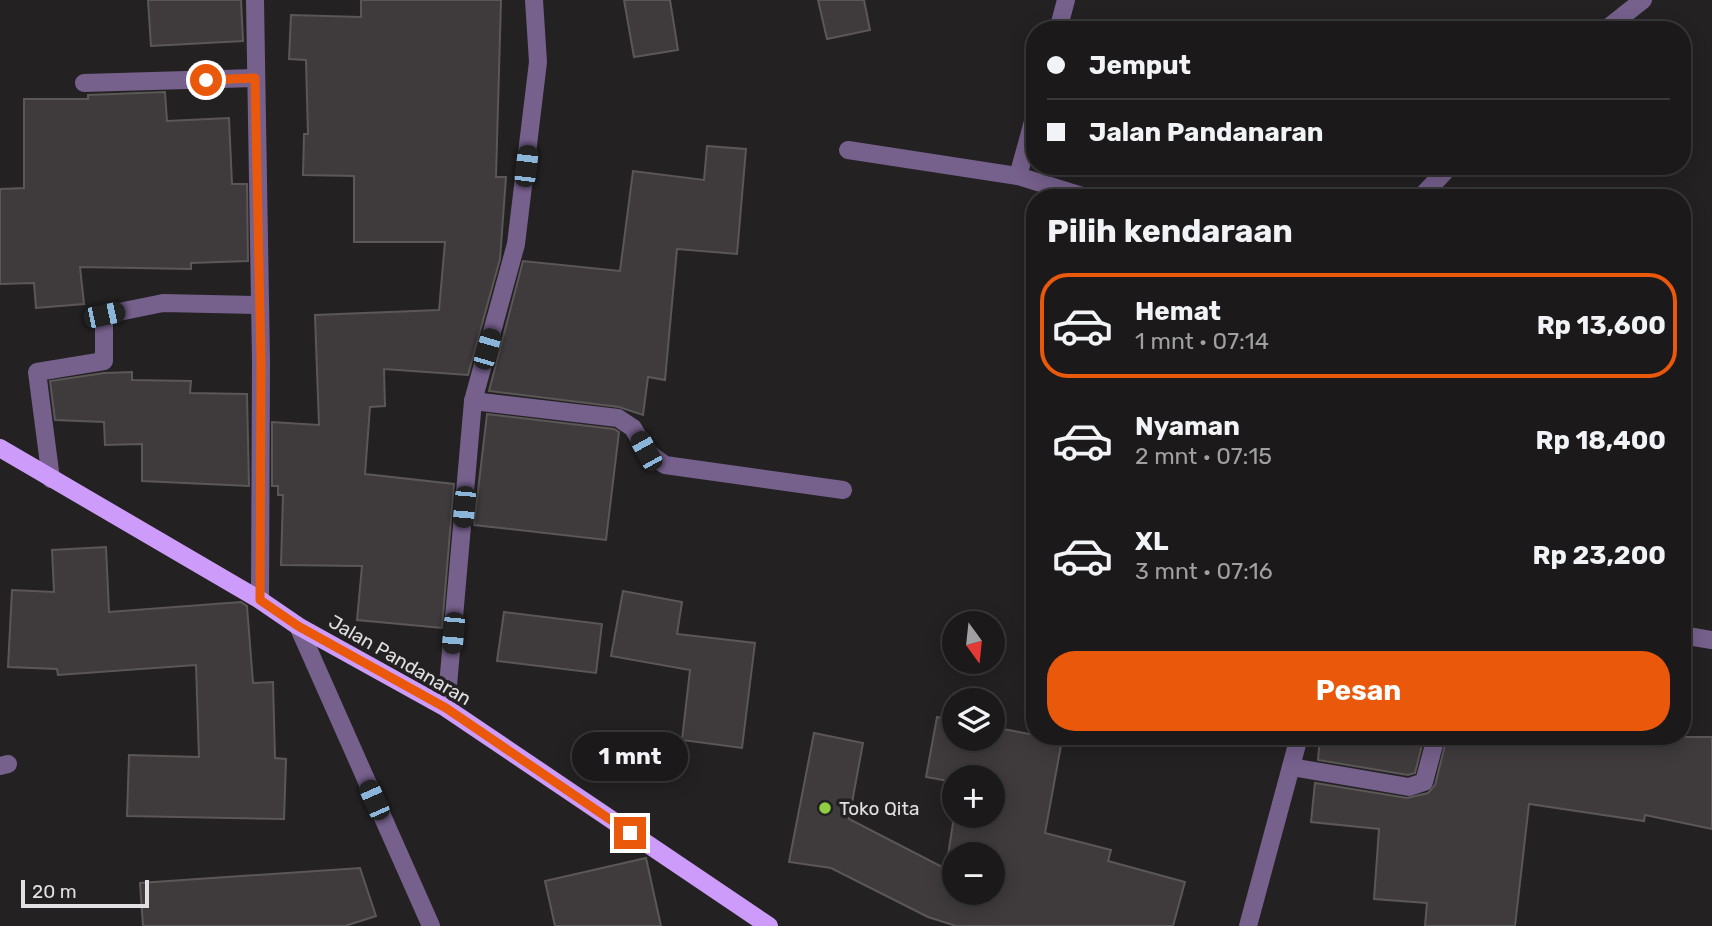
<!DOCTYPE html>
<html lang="id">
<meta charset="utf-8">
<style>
:root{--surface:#1b191a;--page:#242223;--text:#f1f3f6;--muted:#a0a0a2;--line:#393839;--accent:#ea580c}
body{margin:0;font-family:Rubik,sans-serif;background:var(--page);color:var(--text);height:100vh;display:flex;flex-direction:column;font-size:26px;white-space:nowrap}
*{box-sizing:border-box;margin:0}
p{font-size:23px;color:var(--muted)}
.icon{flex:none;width:38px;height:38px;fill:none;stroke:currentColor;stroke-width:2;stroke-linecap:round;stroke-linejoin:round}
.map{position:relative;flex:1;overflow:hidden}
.drawer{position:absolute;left:1026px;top:189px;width:665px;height:556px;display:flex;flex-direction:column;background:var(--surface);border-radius:28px;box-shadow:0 4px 18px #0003,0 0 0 2px var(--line)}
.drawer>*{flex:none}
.hud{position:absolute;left:1026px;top:21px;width:665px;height:154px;border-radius:28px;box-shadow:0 4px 18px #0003,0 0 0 2px var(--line);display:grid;align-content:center;height:154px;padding:0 21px;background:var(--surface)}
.needle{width:46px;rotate:165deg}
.controls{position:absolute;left:942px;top:611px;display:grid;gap:14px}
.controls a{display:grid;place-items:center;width:63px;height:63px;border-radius:50%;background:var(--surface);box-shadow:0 4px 18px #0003,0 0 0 2px var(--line);font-size:35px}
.scale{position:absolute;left:21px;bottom:18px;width:128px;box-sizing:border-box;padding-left:7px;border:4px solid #e2e0e2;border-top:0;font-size:19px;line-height:24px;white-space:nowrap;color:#e2e0e2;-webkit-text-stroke:5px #242123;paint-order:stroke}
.end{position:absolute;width:32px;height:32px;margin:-16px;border:9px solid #ea580c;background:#fff;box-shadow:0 0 0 4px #fff}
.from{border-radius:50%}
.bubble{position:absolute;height:49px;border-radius:24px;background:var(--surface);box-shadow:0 4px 18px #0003,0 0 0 2px var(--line);font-size:23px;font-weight:700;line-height:49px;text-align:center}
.car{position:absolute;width:21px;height:42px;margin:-21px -10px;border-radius:9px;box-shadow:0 0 5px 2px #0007;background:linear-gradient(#222 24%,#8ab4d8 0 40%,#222 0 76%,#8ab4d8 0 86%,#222 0)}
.hud b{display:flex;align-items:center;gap:24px;height:66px;font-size:26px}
.hud b+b{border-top:2px solid var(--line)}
.hud i{width:18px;height:18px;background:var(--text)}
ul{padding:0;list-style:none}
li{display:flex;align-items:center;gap:21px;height:105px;margin:0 14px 10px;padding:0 7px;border:4px solid transparent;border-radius:28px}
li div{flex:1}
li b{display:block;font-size:26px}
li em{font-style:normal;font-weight:700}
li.selected{border-color:var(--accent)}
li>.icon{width:63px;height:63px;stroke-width:1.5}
h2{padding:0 21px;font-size:32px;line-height:84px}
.primary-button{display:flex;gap:14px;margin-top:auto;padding:14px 21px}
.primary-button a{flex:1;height:80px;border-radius:28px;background:var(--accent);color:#fff;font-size:28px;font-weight:700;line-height:80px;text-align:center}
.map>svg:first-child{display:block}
.building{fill:#3f3b3c;stroke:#5b5757;stroke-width:2;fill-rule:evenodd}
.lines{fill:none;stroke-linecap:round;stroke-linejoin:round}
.minor{stroke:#76608c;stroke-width:18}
.major{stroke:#cd9cfa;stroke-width:18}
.route{stroke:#ea580c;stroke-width:9}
.poi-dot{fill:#8fcd42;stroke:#242123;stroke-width:2.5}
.labels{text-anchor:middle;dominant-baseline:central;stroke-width:7;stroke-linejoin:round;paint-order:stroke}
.street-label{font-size:19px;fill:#e2e0e2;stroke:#242123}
.poi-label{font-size:19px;fill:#e2e0e2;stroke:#242123;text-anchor:start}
</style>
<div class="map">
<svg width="1712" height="926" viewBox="0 0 1712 926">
<rect width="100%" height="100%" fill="#242123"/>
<g class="building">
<polygon points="148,0 241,0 243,41 151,46"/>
<polygon points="361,0 501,0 496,177 506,177 500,259 468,375 384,369 385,406 370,407 365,474 454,484 442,628 357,620 362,566 281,565 283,495 278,495 278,486 272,486 272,422 319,425 315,315 439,310 445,242 354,242 354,176 303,175 304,134 308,134 306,60 289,59 291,15 361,17"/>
<polygon points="624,0 670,0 678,50 634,57"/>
<polygon points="818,0 864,0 870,30 827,39"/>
<polygon points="165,92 167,121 229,118 232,184 247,184 248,261 191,263 191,269 80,267 84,304 36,308 34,283 0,284 0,189 24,188 24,99 88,99 88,95"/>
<polygon points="707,146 746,149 737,254 677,249 665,380 648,377 643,415 619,407 489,391 523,261 620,271 633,171 704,180"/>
<polygon points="132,372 132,380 191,381 190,393 247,394 249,486 142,481 142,444 105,445 104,422 55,420 50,381 104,373"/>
<polygon points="487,414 614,429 619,432 606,540 474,525"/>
<polygon points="106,547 109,612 241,602 247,606 253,683 273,682 275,758 286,759 284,819 127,816 129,755 199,757 196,665 58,675 57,669 8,667 12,590 54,592 52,550"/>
<polygon points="623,591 682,602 677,634 755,643 742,748 682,740 690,670 611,656"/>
<polygon points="504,612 602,624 596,673 497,661"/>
<path d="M 937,717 L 954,720 L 954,738 L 992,738 L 992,727 L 1062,740 L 1045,833 L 1111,850 L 1108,861 L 1185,882 L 1173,926 L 956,926 L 928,917 L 831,868 L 789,862 L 814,733 L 863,743 L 849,819 L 946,869 L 954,816 L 992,816 L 992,777 L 954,777 L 954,782 L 926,777 ZM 954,854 L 992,854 L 992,892 L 954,892 Z"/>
<polygon points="1320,737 1424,737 1415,773 1408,775 1318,760"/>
<polygon points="1447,737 1712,737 1712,829 1645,815 1644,821 1529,804 1515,926 1425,926 1427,903 1374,899 1379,829 1311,822 1315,783 1407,798 1428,793 1435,785"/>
<polygon points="646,858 661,926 555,926 545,881"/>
<polygon points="360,868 376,916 345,926 143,926 140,883"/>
</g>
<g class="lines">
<g class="minor">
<polyline points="255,0 261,361 260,600"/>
<polyline points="1058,30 1066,0"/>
<polyline points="1605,30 1643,0"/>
<polyline points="84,83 255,78"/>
<polyline points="848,150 1018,176 1089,198"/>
<polyline points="1018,176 1034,118"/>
<polyline points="1420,198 1450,166"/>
<polyline points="473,401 618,418 633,428 646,451 665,465 843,490"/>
<polyline points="51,479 37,372 104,361 104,315 163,303 260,305"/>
<polyline points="298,626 431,926"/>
<polyline points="1682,635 1712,640"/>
<polyline points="446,708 473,401 516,244 538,62 534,0"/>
<polyline points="0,766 8,764"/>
<polyline points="1291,767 1409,787 1424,782 1436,737"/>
<polyline points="1248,926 1299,737"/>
</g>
<polyline class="major" points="0,448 260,600 298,626 446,708 769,926"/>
</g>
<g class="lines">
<polyline class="route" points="206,80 255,78 261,361 260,600 298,626 446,708 630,833"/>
</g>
<circle class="poi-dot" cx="825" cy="808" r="7"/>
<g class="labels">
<g class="street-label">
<text transform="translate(400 660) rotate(30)">Jalan Pandanaran</text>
</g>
<g class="poi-label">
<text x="839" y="808">Toko Qita</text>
</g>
</g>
</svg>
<div class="controls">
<a><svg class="needle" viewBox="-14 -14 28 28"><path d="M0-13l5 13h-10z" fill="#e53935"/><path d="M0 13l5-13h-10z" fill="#a0a0a2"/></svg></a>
<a><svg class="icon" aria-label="layers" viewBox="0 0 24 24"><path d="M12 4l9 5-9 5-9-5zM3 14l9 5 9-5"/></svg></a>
<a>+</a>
<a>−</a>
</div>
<div class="scale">20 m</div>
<i class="end from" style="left:206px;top:80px"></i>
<i class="end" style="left:630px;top:833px"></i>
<div class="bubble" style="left:572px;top:732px;width:116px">1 mnt</div>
<i class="car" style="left:526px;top:166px;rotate:7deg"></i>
<i class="car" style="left:104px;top:315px;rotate:78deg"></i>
<i class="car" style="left:487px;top:349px;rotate:16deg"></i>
<i class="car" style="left:646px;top:451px;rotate:331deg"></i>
<i class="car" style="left:464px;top:507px;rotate:185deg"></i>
<i class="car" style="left:453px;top:633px;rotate:185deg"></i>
<i class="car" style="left:374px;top:800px;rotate:336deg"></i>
<div class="hud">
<b><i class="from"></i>Jemput</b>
<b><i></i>Jalan Pandanaran</b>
</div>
<section class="drawer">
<h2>Pilih kendaraan</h2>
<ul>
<li class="selected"><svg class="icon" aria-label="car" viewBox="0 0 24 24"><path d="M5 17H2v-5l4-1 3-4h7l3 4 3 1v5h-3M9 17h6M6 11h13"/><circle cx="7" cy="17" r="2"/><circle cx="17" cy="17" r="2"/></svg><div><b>Hemat</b><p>1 mnt · 07:14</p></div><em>Rp 13,600</em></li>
<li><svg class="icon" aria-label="car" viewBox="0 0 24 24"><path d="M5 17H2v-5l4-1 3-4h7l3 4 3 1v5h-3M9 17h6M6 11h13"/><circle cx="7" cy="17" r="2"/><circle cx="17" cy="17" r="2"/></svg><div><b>Nyaman</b><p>2 mnt · 07:15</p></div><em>Rp 18,400</em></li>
<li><svg class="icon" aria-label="car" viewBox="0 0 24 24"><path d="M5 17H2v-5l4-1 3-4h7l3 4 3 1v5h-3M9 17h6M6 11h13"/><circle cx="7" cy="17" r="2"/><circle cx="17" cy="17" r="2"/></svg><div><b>XL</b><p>3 mnt · 07:16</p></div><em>Rp 23,200</em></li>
</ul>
<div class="primary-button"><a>Pesan</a></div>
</section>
</div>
